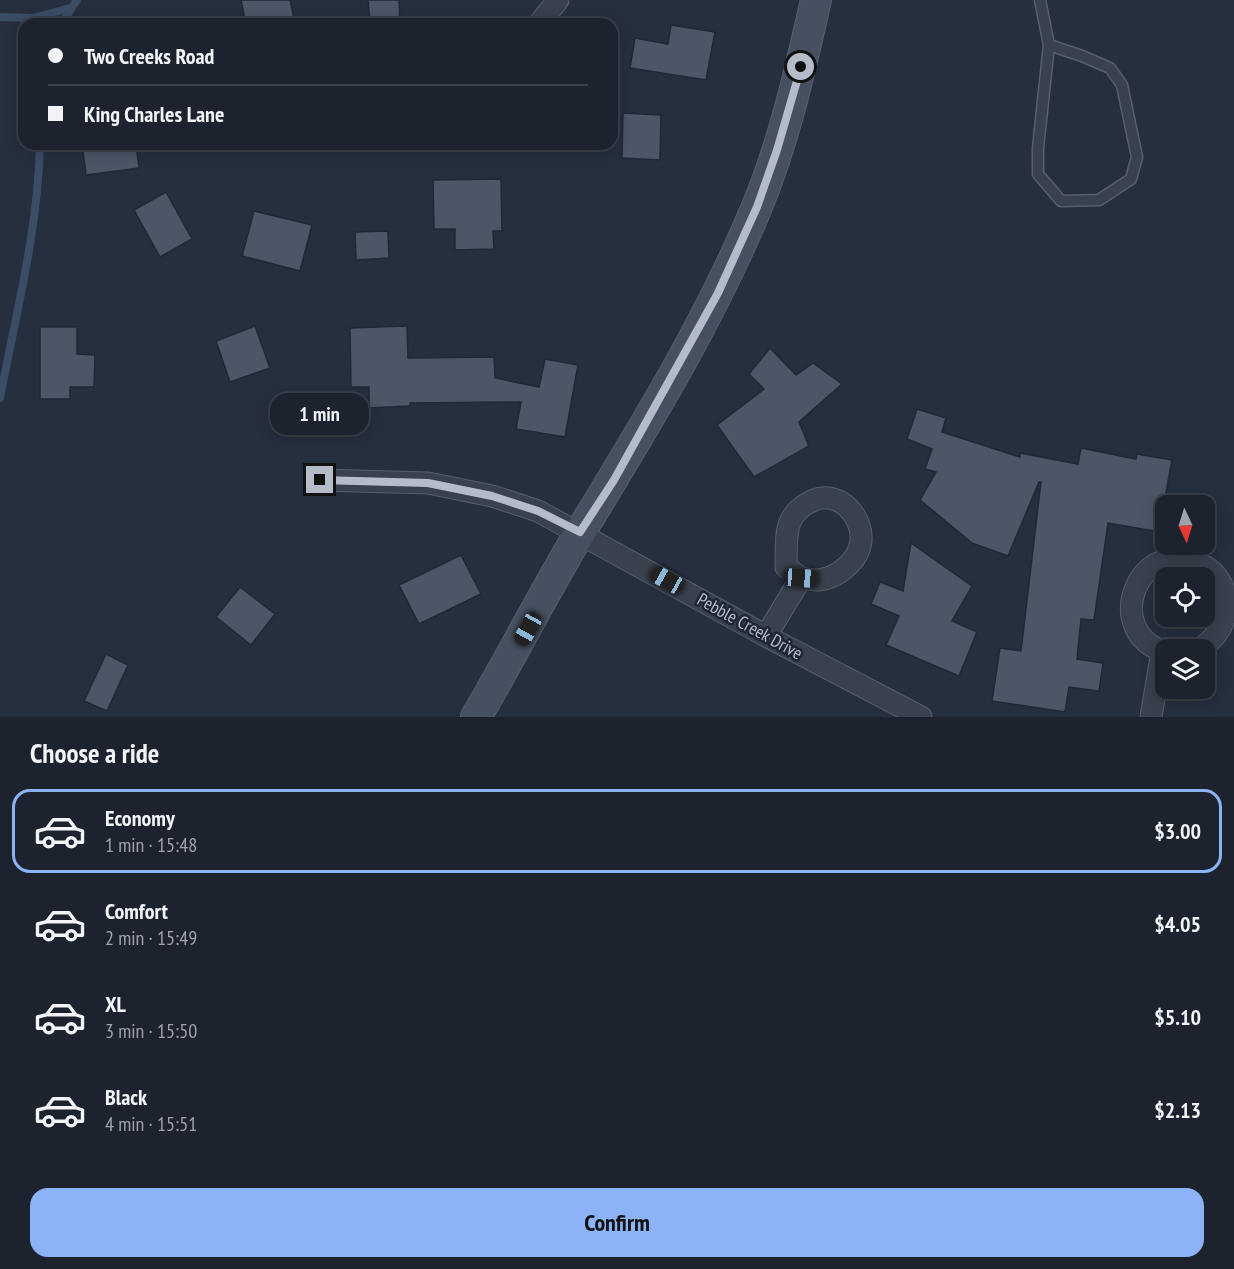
<!DOCTYPE html>
<meta charset="utf-8">
<style>
:root{--surface:#1c232e;--page:#292f3a;--text:#f1f3f6;--muted:#a0a4aa;--line:#3a404a;--accent:#8db3f7}
body{margin:0;font-family:"PT Sans Narrow",sans-serif;background:var(--page);color:var(--text);height:100vh;display:flex;flex-direction:column;font-size:22px;white-space:nowrap}
*{box-sizing:border-box;margin:0}
p{font-size:20px;color:var(--muted)}
.icon{flex:none;width:33px;height:33px;fill:none;stroke:currentColor;stroke-width:2;stroke-linecap:round;stroke-linejoin:round}
.map{position:relative;height:717px;overflow:hidden}
.panel{display:flex;flex-direction:column;background:var(--surface);flex:1}
.panel>*{flex:none}
.banner{position:absolute;left:18px;top:18px;width:600px;height:132px;border-radius:18px;box-shadow:0 3px 15px #0003,0 0 0 2px var(--line);display:grid;align-content:center;height:132px;padding:0 30px;background:var(--surface)}
.needle{width:39px;rotate:176deg}
.buttons{position:absolute;left:1155px;top:495px;display:grid;gap:12px}
.buttons a{display:grid;place-items:center;width:60px;height:60px;border-radius:12px;background:var(--surface);box-shadow:0 3px 15px #0003,0 0 0 2px var(--line);font-size:30px}
.end{position:absolute;width:27px;height:27px;margin:-14px;border:8px solid #b5bcc9;background:#111;box-shadow:0 0 0 3px #111}
.from{border-radius:50%}
.bubble{position:absolute;height:42px;border-radius:18px;background:var(--surface);box-shadow:0 3px 15px #0003,0 0 0 2px var(--line);font-size:20px;font-weight:700;line-height:42px;text-align:center}
.car{position:absolute;width:18px;height:36px;margin:-18px -9px;border-radius:8px;box-shadow:0 0 4px 2px #0007;background:linear-gradient(#222 24%,#8ab4d8 0 40%,#222 0 76%,#8ab4d8 0 86%,#222 0)}
.banner b{display:flex;align-items:center;gap:21px;height:57px;font-size:22px}
.banner b+b{border-top:2px solid var(--line)}
.banner i{width:15px;height:15px;background:var(--text)}
ul{padding:0;list-style:none}
li{display:flex;align-items:center;gap:18px;height:84px;margin:0 12px 9px;padding:0 18px;border:3px solid transparent;border-radius:18px}
li div{flex:1}
li b{display:block;font-size:22px}
li em{font-style:normal;font-weight:700}
li.on{border-color:var(--accent)}
li>.icon{width:54px;height:54px;stroke-width:1.5}
h2{padding:0 30px;font-size:27px;line-height:72px}
.cta{display:flex;gap:12px;margin-top:auto;padding:12px 30px}
.cta a{flex:1;height:69px;border-radius:18px;background:var(--accent);color:#111;font-size:24px;font-weight:700;line-height:69px;text-align:center}
.map>svg:first-child{display:block}
.lines{fill:none;stroke-linecap:round;stroke-linejoin:round}
.stream{stroke:#3b4c67;stroke-width:8}
.building{fill:#4b5667;stroke:#202836;stroke-width:1.5}
.lane-casing{stroke:#575f6c;stroke-width:13}
.street-casing{stroke:#575f6c;stroke-width:23}
.secondary-casing{stroke:#575f6c;stroke-width:32}
.lane{stroke:#39414e;stroke-width:10}
.street{stroke:#39414e;stroke-width:21}
.secondary{stroke:#475061;stroke-width:30}
.route{stroke:#b5bcc9;stroke-width:8}
.labels{text-anchor:middle;dominant-baseline:central;stroke-width:5;stroke-linejoin:round;paint-order:stroke}
.street-label{font-size:18px;fill:#b5bcc9;stroke:#1e2634}
</style>
<div class="map">
<svg width="1234" height="717" viewBox="0 0 1234 717">
<rect width="100%" height="100%" fill="#252f3e"/>
<g class="lines">
<g class="stream">
<polyline points="0,17 33,18 70,8"/>
<polyline points="61,24 77,0"/>
<path d="M 0,398 C 16,314 38,230 40,144"/>
</g>
</g>
<g class="building">
<polygon points="241,0 290,0 294,18 267,24 246,24"/>
<polygon points="368,0 399,0 400,22 370,23"/>
<polygon points="671,25 715,32 706,80 630,68 635,38 668,44"/>
<polygon points="623,113 661,115 660,160 622,158"/>
<polygon points="82,144 136,144 139,168 86,175"/>
<polygon points="501,179 502,231 493,231 494,249 455,250 455,229 434,229 433,180"/>
<polygon points="166,192 192,239 160,257 134,210"/>
<polygon points="254,211 312,225 300,271 242,256"/>
<polygon points="388,231 389,258 356,260 355,232"/>
<polygon points="255,326 270,368 230,382 216,341"/>
<polygon points="407,326 408,358 494,357 495,378 539,387 545,359 578,365 565,437 516,429 521,402 410,403 410,406 369,408 369,387 351,387 350,328"/>
<polygon points="40,327 77,327 77,354 95,355 94,387 70,387 70,399 40,399"/>
<polygon points="770,348 796,375 813,363 842,384 799,422 809,446 754,477 717,425 764,389 749,374"/>
<polygon points="917,409 946,418 942,432 1020,457 1020,453 1078,464 1081,448 1136,459 1137,454 1172,460 1165,498 1166,533 1108,523 1094,620 1081,619 1077,659 1103,663 1099,691 1069,687 1065,712 992,701 1000,648 1021,651 1041,482 1039,482 1008,556 972,543 920,500 936,472 925,469 932,449 907,439"/>
<polygon points="911,543 972,586 952,621 977,632 959,676 886,645 899,616 871,604 880,582 903,591"/>
<polygon points="461,555 481,594 419,624 399,585"/>
<polygon points="240,587 275,614 251,645 216,617"/>
<polygon points="106,654 128,665 107,711 84,701"/>
</g>
<g class="lines">
<defs>
<polyline id="lane" points="1040,0 1049,45 1038,148 1038,174 1061,201 1099,200 1131,179 1137,157 1122,85 1110,68 1082,56 1049,45"/>
<g id="street">
<polyline points="539,24 558,0"/>
<polyline points="320,480 428,483 492,496 538,511 766,636 921,717"/>
<path d="M 766,636 L 801,578 L 786,567 C 787,536 782,514 814,500 C 839,490 863,516 861,541 C 859,560 838,578 819,580 C 813,580 807,579 801,578"/>
<path d="M 1166,652 C 1099,633 1139,528 1206,567 C 1217,573 1226,589 1226,601 C 1227,624 1216,639 1198,650"/>
<polyline points="1151,717 1162,651"/>
</g>
<path id="secondary" d="M 476,717 C 512,656 544,592 581,531 C 644,427 709,322 756,209 C 784,142 800,71 816,0"/>
</defs>
<use href="#lane" class="lane-casing"/>
<use href="#street" class="street-casing"/>
<use href="#secondary" class="secondary-casing"/>
<use href="#lane" class="lane"/>
<use href="#street" class="street"/>
<use href="#secondary" class="secondary"/>
</g>
<g class="lines">
<polyline class="route" points="320,480 428,483 492,496 538,511 580,532 614,480 718,293 757,207 777,150 801,67"/>
</g>
<g class="labels">
<g class="street-label">
<text transform="translate(750 626) rotate(29)">Pebble Creek Drive</text>
</g>
</g>
</svg>
<div class="buttons">
<a><svg class="needle" viewBox="-14 -14 28 28"><path d="M0-13l5 13h-10z" fill="#e53935"/><path d="M0 13l5-13h-10z" fill="#a0a4aa"/></svg></a>
<a><svg class="icon" aria-label="locate" viewBox="0 0 24 24"><circle cx="12" cy="12" r="6"/><path d="M12 2v4M12 18v4M2 12h4M18 12h4"/></svg></a>
<a><svg class="icon" aria-label="layers" viewBox="0 0 24 24"><path d="M12 4l9 5-9 5-9-5zM3 14l9 5 9-5"/></svg></a>
</div>
<i class="end from" style="left:801px;top:67px"></i>
<i class="end" style="left:320px;top:480px"></i>
<div class="bubble" style="left:270px;top:393px;width:99px">1 min</div>
<i class="car" style="left:801px;top:578px;rotate:94deg"></i>
<i class="car" style="left:667px;top:580px;rotate:299deg"></i>
<i class="car" style="left:528px;top:629px;rotate:209deg"></i>
<div class="banner">
<b><i class="from"></i>Two Creeks Road</b>
<b><i></i>King Charles Lane</b>
</div>
</div>
<section class="panel">
<h2>Choose a ride</h2>
<ul>
<li class="on"><svg class="icon" aria-label="car" viewBox="0 0 24 24"><path d="M5 17H2v-5l4-1 3-4h7l3 4 3 1v5h-3M9 17h6M6 11h13"/><circle cx="7" cy="17" r="2"/><circle cx="17" cy="17" r="2"/></svg><div><b>Economy</b><p>1 min · 15:48</p></div><em>$3.00</em></li>
<li><svg class="icon" aria-label="car" viewBox="0 0 24 24"><path d="M5 17H2v-5l4-1 3-4h7l3 4 3 1v5h-3M9 17h6M6 11h13"/><circle cx="7" cy="17" r="2"/><circle cx="17" cy="17" r="2"/></svg><div><b>Comfort</b><p>2 min · 15:49</p></div><em>$4.05</em></li>
<li><svg class="icon" aria-label="car" viewBox="0 0 24 24"><path d="M5 17H2v-5l4-1 3-4h7l3 4 3 1v5h-3M9 17h6M6 11h13"/><circle cx="7" cy="17" r="2"/><circle cx="17" cy="17" r="2"/></svg><div><b>XL</b><p>3 min · 15:50</p></div><em>$5.10</em></li>
<li><svg class="icon" aria-label="car" viewBox="0 0 24 24"><path d="M5 17H2v-5l4-1 3-4h7l3 4 3 1v5h-3M9 17h6M6 11h13"/><circle cx="7" cy="17" r="2"/><circle cx="17" cy="17" r="2"/></svg><div><b>Black</b><p>4 min · 15:51</p></div><em>$2.13</em></li>
</ul>
<div class="cta"><a>Confirm</a></div>
</section>
